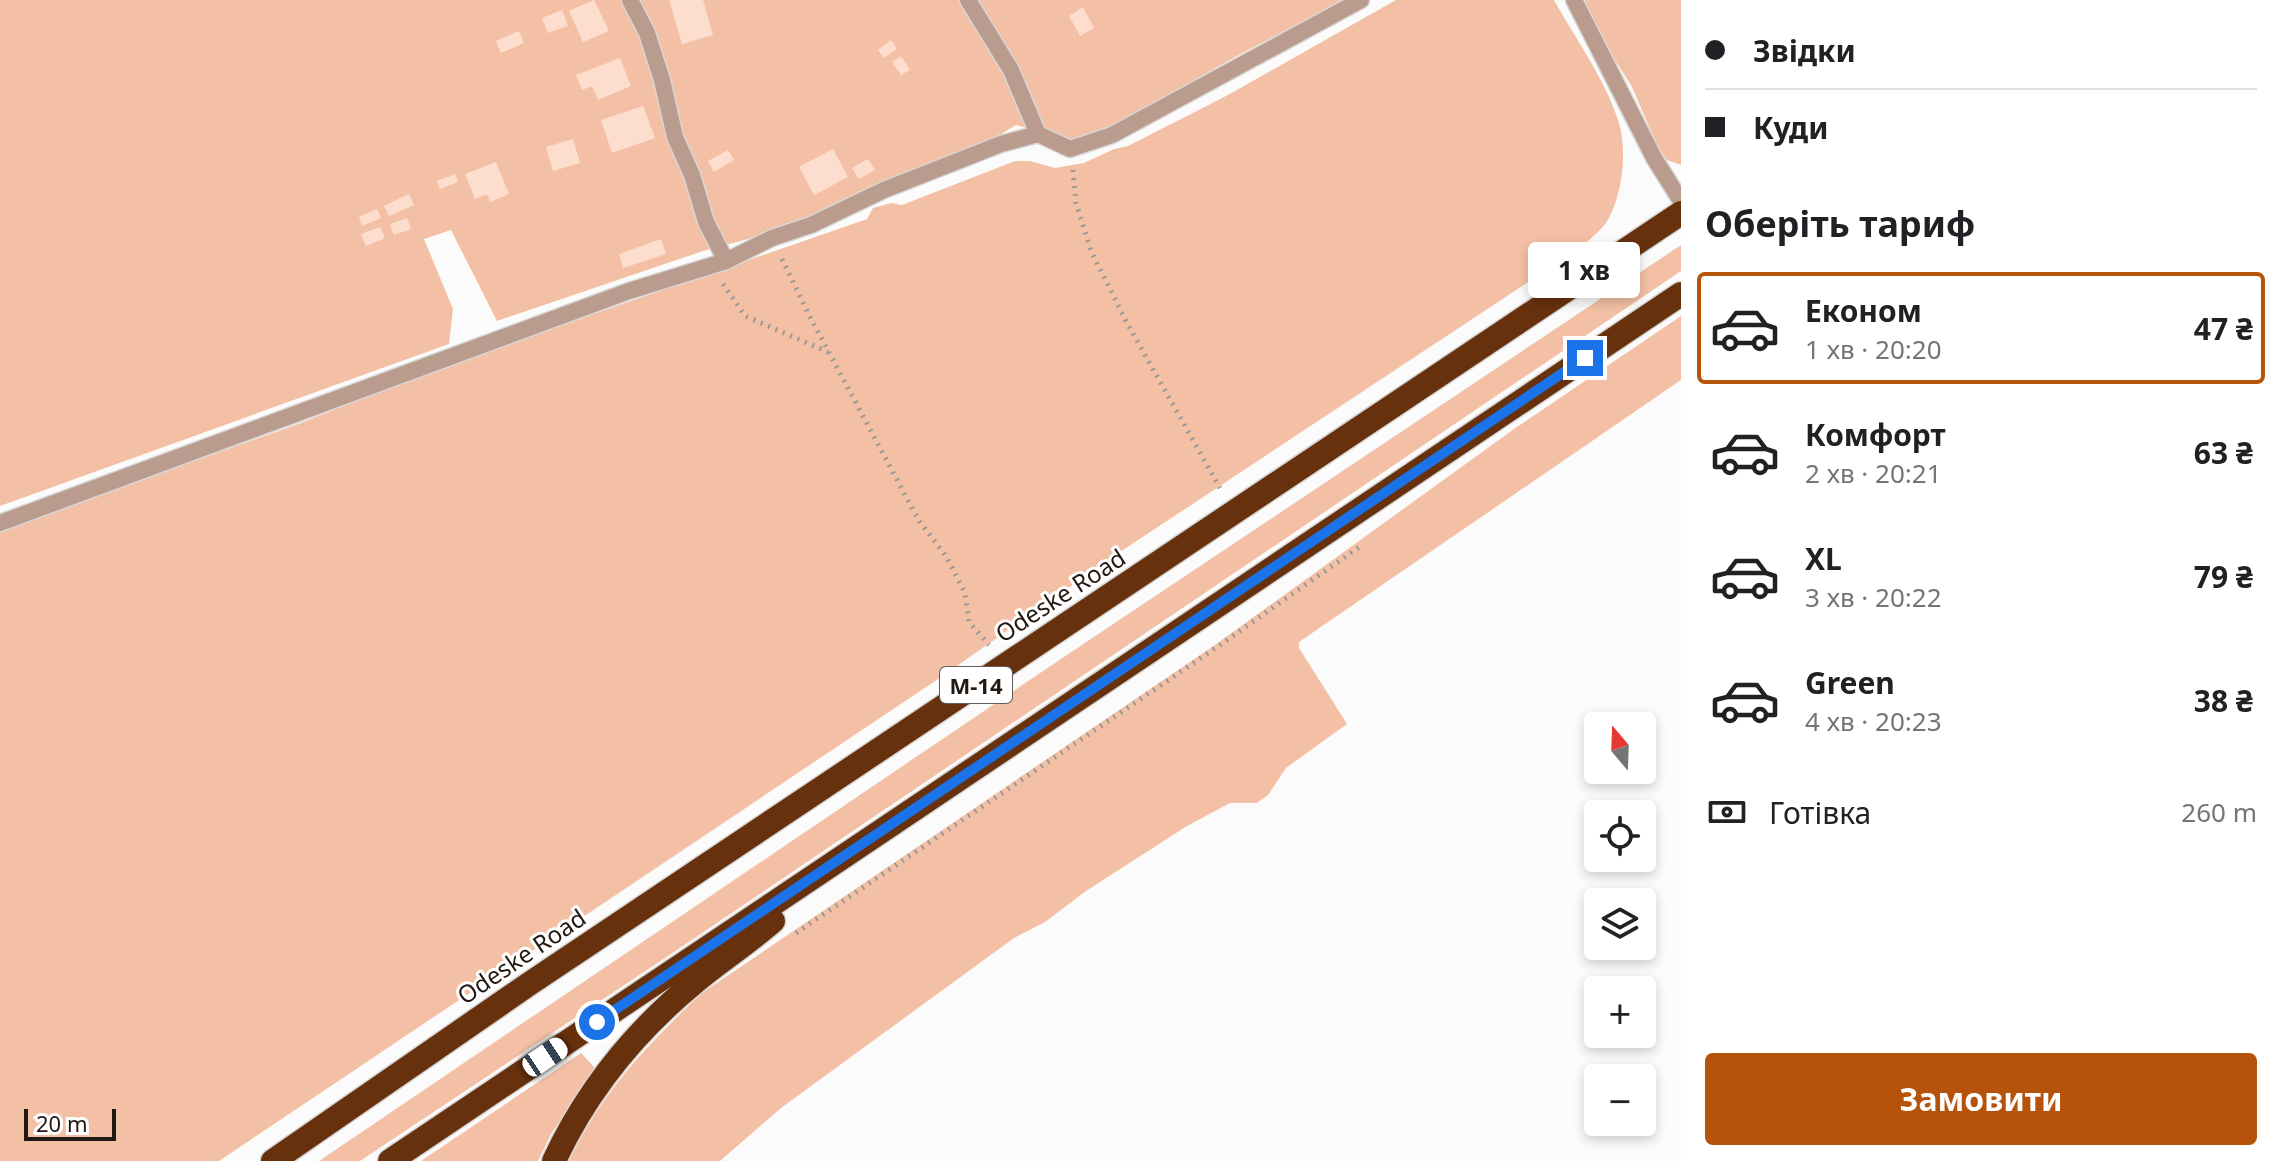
<!DOCTYPE html>
<html lang="uk">
<meta charset="utf-8">
<style>
:root{--surface:#fff;--page:#f6f6f6;--text:#202124;--muted:#757577;--line:#e0e0e0;--accent:#b45309}
body{margin:0;font-family:"Noto Sans",sans-serif;background:var(--page);color:var(--text);height:100vh;display:flex;flex-direction:column;font-size:30px;white-space:nowrap}
*{box-sizing:border-box;margin:0}
p{font-size:26px;color:var(--muted)}
.icon{flex:none;width:44px;height:44px;fill:none;stroke:currentColor;stroke-width:2;stroke-linecap:round;stroke-linejoin:round}
.map{position:relative;flex:1;overflow:hidden}
.side{display:flex;flex-direction:column;background:var(--surface);width:600px}
.side>*{flex:none}
.guide{display:grid;align-content:center;height:176px;padding:0 24px;background:var(--surface)}
.needle{width:52px;rotate:341deg}
.fabs{position:absolute;left:1584px;top:712px;display:grid;gap:16px}
.fabs a{display:grid;place-items:center;width:72px;height:72px;border-radius:8px;background:var(--surface);box-shadow:0 4px 12px #0003;font-size:40px}
.scale{position:absolute;left:24px;bottom:20px;width:92px;box-sizing:border-box;padding-left:8px;border:4px solid #221812;border-top:0;font-size:22px;line-height:28px;white-space:nowrap;color:#221812;-webkit-text-stroke:6px #fff;paint-order:stroke}
.end{position:absolute;width:36px;height:36px;margin:-18px;border:10px solid #1a73e8;background:#fff;box-shadow:0 0 0 4px #fff}
.from{border-radius:50%}
.bubble{position:absolute;height:56px;border-radius:8px;background:var(--surface);box-shadow:0 4px 12px #0003;font-size:26px;font-weight:700;line-height:56px;text-align:center}
.car{position:absolute;width:24px;height:48px;margin:-24px -12px;border-radius:10px;box-shadow:0 0 6px 2px #0007;background:linear-gradient(#fff 24%,#345 0 40%,#fff 0 76%,#345 0 86%,#fff 0)}
.guide b{display:flex;align-items:center;gap:28px;height:76px;font-size:30px}
.guide b+b{border-top:2px solid var(--line)}
.guide i{width:20px;height:20px;background:var(--text)}
ul{padding:0;list-style:none}
li{display:flex;align-items:center;gap:24px;height:112px;margin:0 16px 12px;padding:0 8px;border:4px solid transparent;border-radius:8px}
li div{flex:1}
li b{display:block;font-size:30px}
li em{font-style:normal;font-weight:700}
li.selected{border-color:var(--accent)}
li>.icon{width:72px;height:72px;stroke-width:1.5}
h2{padding:0 24px;font-size:36px;line-height:96px}
.pay{display:flex;align-items:center;gap:20px;height:88px;padding:0 24px;font-size:30px}
.pay p{margin-inline-start:auto}
.button{display:flex;gap:16px;margin-top:auto;padding:16px 24px}
.button a{flex:1;height:92px;border-radius:8px;background:var(--accent);color:#fff;font-size:32px;font-weight:700;line-height:92px;text-align:center}
main{display:flex;flex:1;min-height:0}
.map>svg:first-child{display:block}
.green{fill:#f4c0a5}
.building{fill:#fddece}
.lines{fill:none;stroke-linecap:round;stroke-linejoin:round}
.lane-casing{stroke:#d8d7d6;stroke-width:19}
.highway-casing{stroke:#d8d7d6;stroke-width:27}
.path{stroke:#9c9896;stroke-width:5;stroke-dasharray:2 6;stroke-linecap:butt}
.lane{stroke:#b99c8d;stroke-width:16}
.highway{stroke:#67310d;stroke-width:24}
.route{stroke:#1a73e8;stroke-width:10}
.labels{text-anchor:middle;dominant-baseline:central;stroke-width:6;stroke-linejoin:round;paint-order:stroke}
.shield{fill:#fff;stroke:#645d59;stroke-width:2}
.shield-label{font-size:22px;font-weight:bold;fill:#221812}
.street-label{font-size:24px;fill:#221812;stroke:#fff}
</style>
<main>
<div class="map">
<svg width="1681" height="1161" viewBox="0 0 1681 1161">
<rect width="100%" height="100%" fill="#fbfbfb"/>
<g class="green">
<polygon points="0,0 1344,0 1242,53 1099,134 1070,140 1016,125 976,149 778,231 703,251 497,321 451,230 424,239 453,309 449,344 0,506"/>
<path d="M 1396,0 L 1554,0 C 1574,36 1610,87 1620,127 C 1627,156 1622,197 1606,223 C 1600,231 1591,238 1584,245 L 1117,554 L 944,675 L 219,1161 L 0,1161 L 0,530 L 301,423 L 444,366 L 867,219 L 873,208 L 891,203 L 902,205 L 1015,161 L 1030,161 L 1055,168 L 1084,163 L 1114,149 L 1128,146 L 1228,95 Z"/>
<polygon points="1576,0 1681,0 1681,165 1667,160 1658,147 1631,85"/>
<polygon points="1681,245 1681,271 674,952 360,1161 319,1161 1043,671"/>
<path d="M 1681,316 L 1681,380 L 1299,642 L 1299,648 L 1347,724 L 1286,768 L 1268,795 L 1257,803 L 1230,803 L 1187,826 L 1086,891 L 1045,922 L 1014,938 L 781,1108 L 720,1161 L 569,1161 C 602,1092 647,1045 702,993 L 1215,645 L 1514,429 Z"/>
<polygon points="581,1053 595,1068 551,1134 538,1161 421,1161"/>
</g>
<g class="building">
<polygon points="594,0 609,31 583,42 569,11"/>
<polygon points="669,0 703,0 713,35 682,44"/>
<polygon points="1083,7 1094,28 1080,36 1069,16"/>
<polygon points="562,10 568,26 548,33 542,18"/>
<polygon points="519,31 524,43 501,53 496,41"/>
<polygon points="891,40 897,49 884,58 878,50"/>
<polygon points="901,56 910,70 901,75 892,62"/>
<polygon points="620,58 631,86 598,100 592,86 582,90 576,75"/>
<polygon points="643,106 655,138 612,153 601,120"/>
<polygon points="573,139 580,163 553,171 546,147"/>
<polygon points="833,149 848,177 814,195 799,167"/>
<polygon points="728,150 734,160 714,172 708,161"/>
<polygon points="868,159 875,170 859,179 852,168"/>
<polygon points="496,162 509,194 490,202 487,194 475,199 465,174"/>
<polygon points="455,174 458,182 440,189 437,181"/>
<polygon points="409,194 414,205 389,216 384,206"/>
<polygon points="377,209 381,218 362,226 359,217"/>
<polygon points="407,218 411,229 394,235 390,224"/>
<polygon points="380,227 385,238 366,246 361,234"/>
<polygon points="661,239 666,254 623,268 619,254"/>
</g>
<g class="lines">
<defs>
<g id="lane">
<polyline points="630,0 647,33 662,80 675,137 692,175 706,222 726,261"/>
<polyline points="968,0 1011,70 1038,134"/>
<polyline points="1574,0 1654,158 1681,201"/>
<polyline points="0,523 629,291 726,261 772,238 811,225 884,190 1001,144 1038,134 1070,149 1112,135 1361,0"/>
</g>
<g id="highway">
<polyline points="273,1161 529,984 1681,213"/>
<polyline points="390,1161 1681,294"/>
<path d="M 554,1161 C 587,1090 634,1032 695,982 C 720,961 748,943 773,921"/>
</g>
</defs>
<use href="#lane" class="lane-casing"/>
<use href="#highway" class="highway-casing"/>
<g class="path">
<polyline points="1073,170 1076,203 1091,251 1127,323 1220,488"/>
<polyline points="782,259 809,315 919,521 946,556 965,593 969,622 989,645"/>
<polyline points="723,284 745,316 828,352"/>
<polyline points="796,933 1217,647 1362,545"/>
</g>
<use href="#lane" class="lane"/>
<use href="#highway" class="highway"/>
</g>
<g class="lines">
<polyline class="route" points="597,1022 1585,358"/>
</g>
<g class="labels">
<rect class="shield" x="940" y="667" width="72" height="36" rx="6"/>
<g class="shield-label">
<text x="976" y="685">М-14</text>
</g>
<g class="street-label">
<text transform="translate(1060 595) rotate(-33)">Odeske Road</text>
<text transform="translate(521 956) rotate(-34)">Odeske Road</text>
</g>
</g>
</svg>
<div class="fabs">
<a><svg class="needle" viewBox="-14 -14 28 28"><path d="M0-13l5 13h-10z" fill="#e53935"/><path d="M0 13l5-13h-10z" fill="#757577"/></svg></a>
<a><svg class="icon" aria-label="locate" viewBox="0 0 24 24"><circle cx="12" cy="12" r="6"/><path d="M12 2v4M12 18v4M2 12h4M18 12h4"/></svg></a>
<a><svg class="icon" aria-label="layers" viewBox="0 0 24 24"><path d="M12 4l9 5-9 5-9-5zM3 14l9 5 9-5"/></svg></a>
<a>+</a>
<a>−</a>
</div>
<div class="scale">20 m</div>
<i class="end from" style="left:597px;top:1022px"></i>
<i class="end" style="left:1585px;top:358px"></i>
<div class="bubble" style="left:1528px;top:242px;width:112px">1 хв</div>
<i class="car" style="left:545px;top:1057px;rotate:56deg"></i>
</div>
<section class="side">
<div class="guide">
<b><i class="from"></i>Звідки</b>
<b><i></i>Куди</b>
</div>
<h2>Оберіть тариф</h2>
<ul>
<li class="selected"><svg class="icon" aria-label="car" viewBox="0 0 24 24"><path d="M5 17H2v-5l4-1 3-4h7l3 4 3 1v5h-3M9 17h6M6 11h13"/><circle cx="7" cy="17" r="2"/><circle cx="17" cy="17" r="2"/></svg><div><b>Економ</b><p>1 хв · 20:20</p></div><em>47 ₴</em></li>
<li><svg class="icon" aria-label="car" viewBox="0 0 24 24"><path d="M5 17H2v-5l4-1 3-4h7l3 4 3 1v5h-3M9 17h6M6 11h13"/><circle cx="7" cy="17" r="2"/><circle cx="17" cy="17" r="2"/></svg><div><b>Комфорт</b><p>2 хв · 20:21</p></div><em>63 ₴</em></li>
<li><svg class="icon" aria-label="car" viewBox="0 0 24 24"><path d="M5 17H2v-5l4-1 3-4h7l3 4 3 1v5h-3M9 17h6M6 11h13"/><circle cx="7" cy="17" r="2"/><circle cx="17" cy="17" r="2"/></svg><div><b>XL</b><p>3 хв · 20:22</p></div><em>79 ₴</em></li>
<li><svg class="icon" aria-label="car" viewBox="0 0 24 24"><path d="M5 17H2v-5l4-1 3-4h7l3 4 3 1v5h-3M9 17h6M6 11h13"/><circle cx="7" cy="17" r="2"/><circle cx="17" cy="17" r="2"/></svg><div><b>Green</b><p>4 хв · 20:23</p></div><em>38 ₴</em></li>
</ul>
<div class="pay"><svg class="icon" aria-label="cash" viewBox="0 0 24 24"><path d="M3 7h18v10H3z"/><circle cx="12" cy="12" r="2"/></svg>Готівка<p>260 m</p></div>
<div class="button"><a>Замовити</a></div>
</section>
</main>
